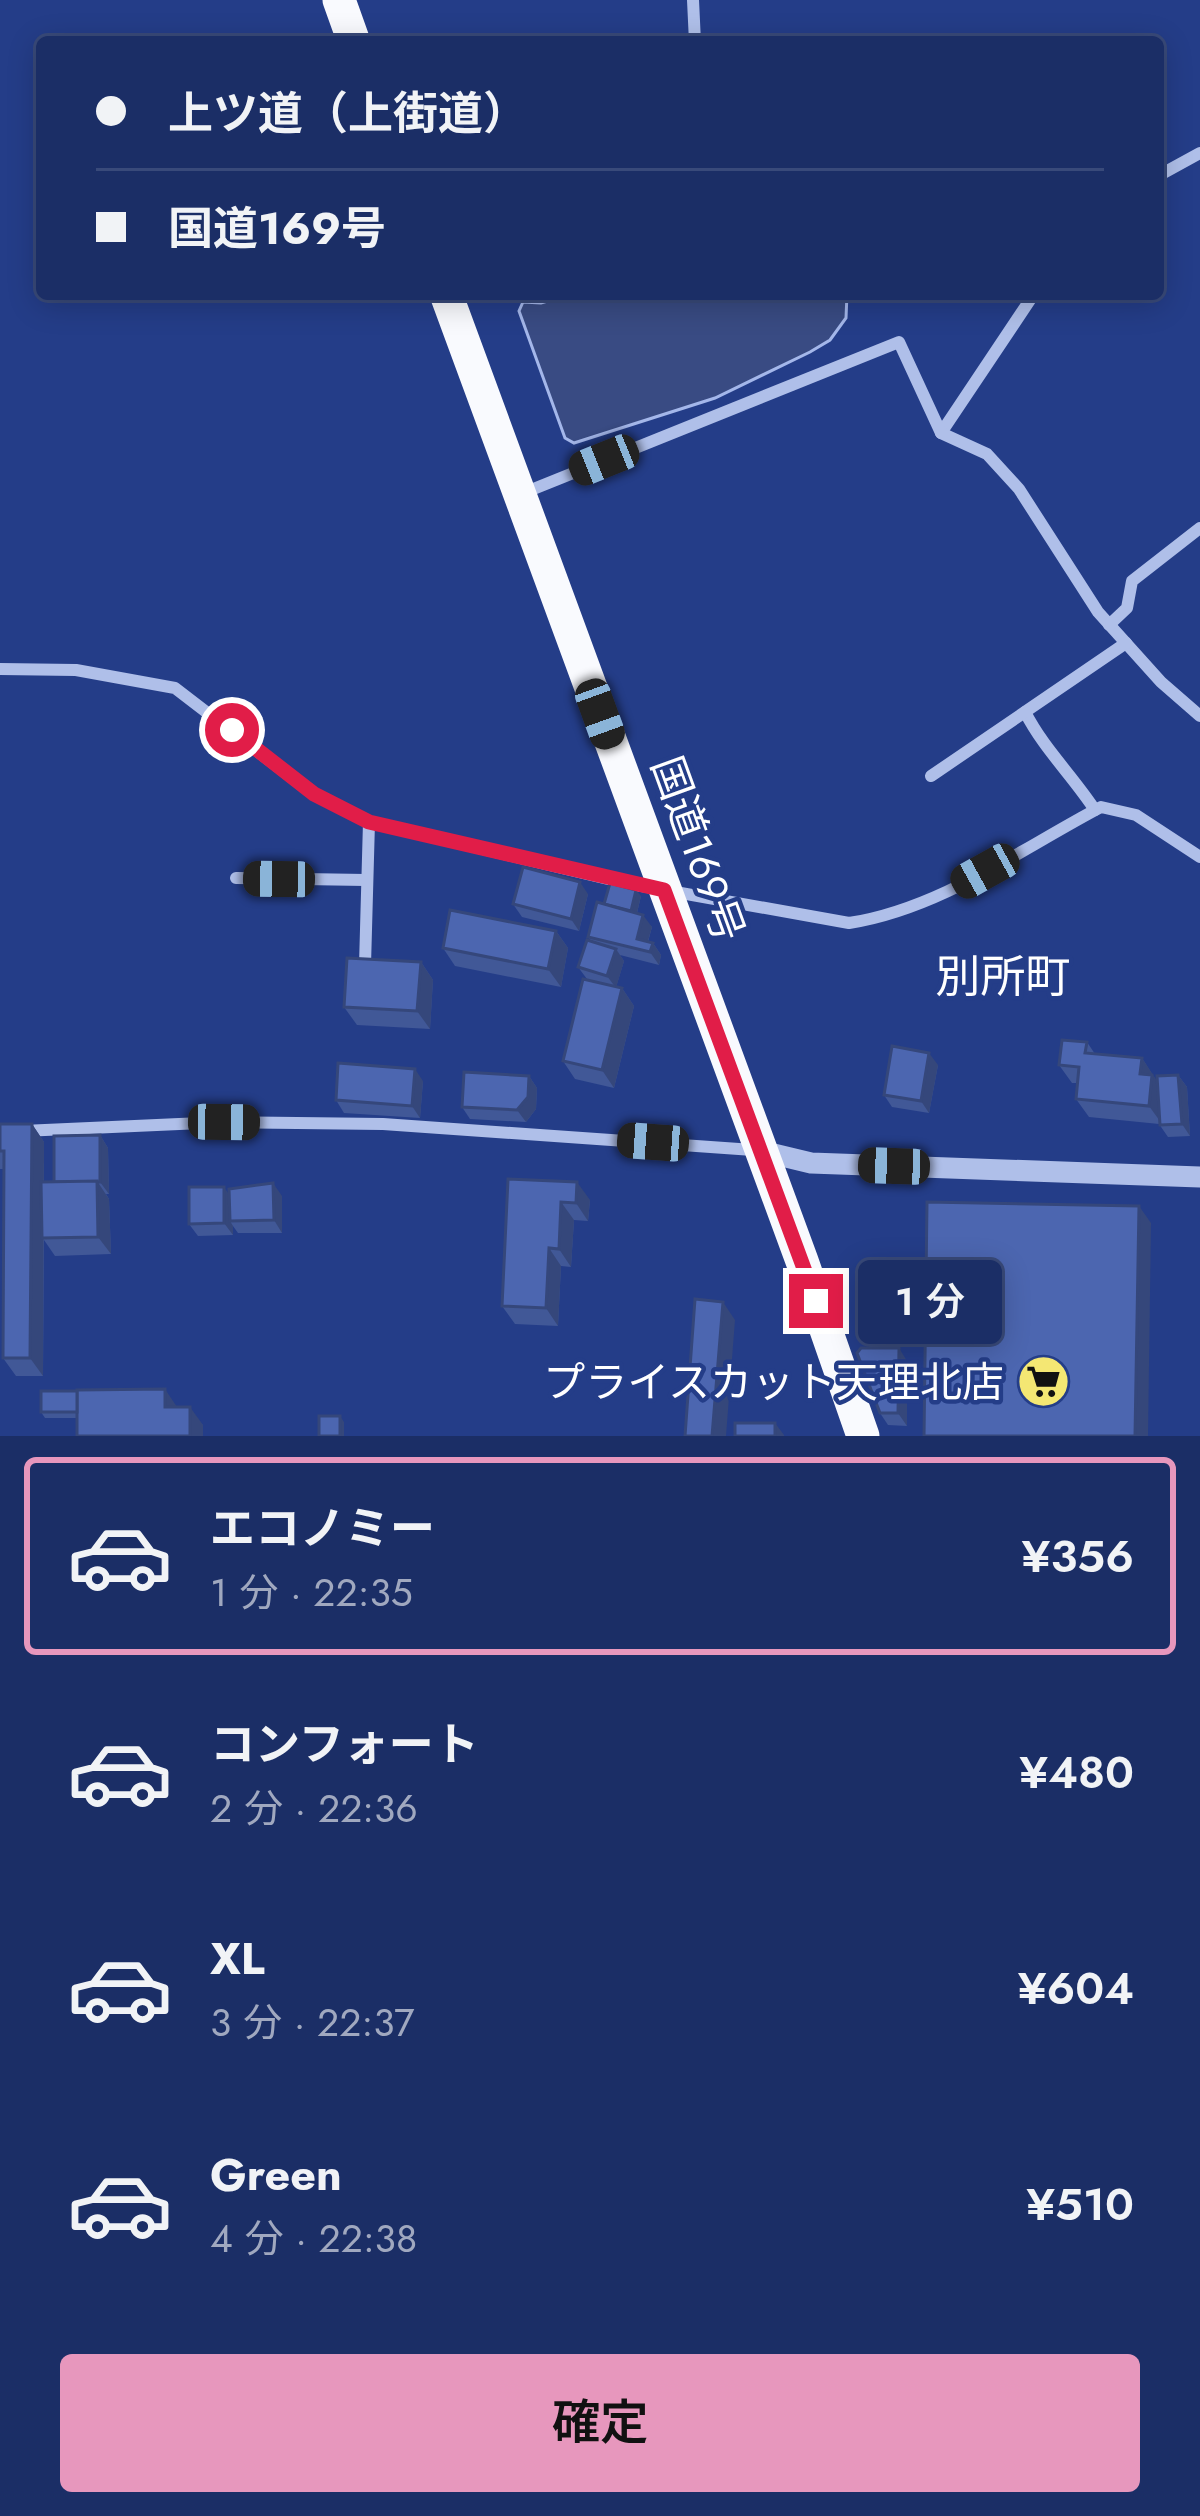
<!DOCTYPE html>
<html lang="ja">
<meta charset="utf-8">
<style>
:root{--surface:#1b2e66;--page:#283a6f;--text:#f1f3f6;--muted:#a0a8bf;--line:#394a7a;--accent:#e797bd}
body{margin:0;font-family:Jost,"Noto Sans JP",sans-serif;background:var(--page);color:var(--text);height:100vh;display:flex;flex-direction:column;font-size:45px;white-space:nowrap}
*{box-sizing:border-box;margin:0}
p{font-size:39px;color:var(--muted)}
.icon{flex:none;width:66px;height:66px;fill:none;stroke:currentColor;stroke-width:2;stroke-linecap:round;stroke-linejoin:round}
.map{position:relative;height:1436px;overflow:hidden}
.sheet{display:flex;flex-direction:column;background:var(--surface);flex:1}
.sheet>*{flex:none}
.top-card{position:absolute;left:36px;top:36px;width:1128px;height:264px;border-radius:12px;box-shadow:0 6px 30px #0003,0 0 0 3px var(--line);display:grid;align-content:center;height:264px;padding:0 60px;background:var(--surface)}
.end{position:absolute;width:54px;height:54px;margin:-27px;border:15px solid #e11d48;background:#fff;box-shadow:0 0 0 6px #fff}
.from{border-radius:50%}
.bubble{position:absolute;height:84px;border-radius:12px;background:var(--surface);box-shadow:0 6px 30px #0003,0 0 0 3px var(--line);font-size:39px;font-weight:600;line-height:84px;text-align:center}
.car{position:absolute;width:36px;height:72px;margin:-36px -18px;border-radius:15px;box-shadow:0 0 9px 3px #0007;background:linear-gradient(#222 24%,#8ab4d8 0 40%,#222 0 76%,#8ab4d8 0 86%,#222 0)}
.top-card b{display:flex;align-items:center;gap:42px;height:114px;font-size:45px}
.top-card b+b{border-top:3px solid var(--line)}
.top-card i{width:30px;height:30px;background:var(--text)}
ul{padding:21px 0 0;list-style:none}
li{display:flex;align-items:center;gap:36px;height:198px;margin:0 24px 18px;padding:0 36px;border:6px solid transparent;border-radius:12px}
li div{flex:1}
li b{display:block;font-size:45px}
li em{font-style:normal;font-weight:600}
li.on{border-color:var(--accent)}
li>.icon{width:108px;height:108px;stroke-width:1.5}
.button{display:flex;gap:24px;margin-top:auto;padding:24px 60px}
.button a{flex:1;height:138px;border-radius:12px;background:var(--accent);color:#111;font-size:48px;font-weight:600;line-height:138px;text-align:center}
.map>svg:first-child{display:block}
.water{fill:#394b83;stroke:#a4b7ea;stroke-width:3}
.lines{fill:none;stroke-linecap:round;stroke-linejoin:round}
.minor{stroke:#afbfe9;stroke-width:12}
.tertiary{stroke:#afbfe9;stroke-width:21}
.trunk{stroke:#f9fafe;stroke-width:33}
.wall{fill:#415897}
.shaded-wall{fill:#35477b}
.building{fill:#4c66b0;stroke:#35477b;stroke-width:3}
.route{stroke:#e11d48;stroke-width:15}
.labels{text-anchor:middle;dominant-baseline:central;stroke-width:9;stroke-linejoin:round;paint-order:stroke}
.street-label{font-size:42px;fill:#fff;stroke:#243d88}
.poi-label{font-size:42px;fill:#fff;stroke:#243d88;text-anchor:end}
.neighbourhood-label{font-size:45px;fill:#fff;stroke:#243d88}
</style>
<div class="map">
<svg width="1200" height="1436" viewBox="0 0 1200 1436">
<rect width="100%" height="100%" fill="#243d88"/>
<polygon class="water" points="572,294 847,294 846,318 830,340 810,352 715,398 574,443 565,438 519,311 523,302 541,303"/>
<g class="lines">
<g class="minor">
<polyline points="693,0 695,42"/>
<polyline points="1158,176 1200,153"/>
<polyline points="941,433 1034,294"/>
<polyline points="521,494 899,342 941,433 987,454 1019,489 1098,612 1161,682 1200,716"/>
<polyline points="1109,625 1127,608 1132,581 1200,528"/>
<path d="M 0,669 L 76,670 L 175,688 L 313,794 L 369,822 L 625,883 L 849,923 C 940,909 1021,849 1101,807 L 1136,815 L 1200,857"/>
<path d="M 1025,712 C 1044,749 1072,775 1095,810"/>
<polyline points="931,776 1126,643"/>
<polyline points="236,878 366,880"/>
<polyline points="365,965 369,822"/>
<polyline points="0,1132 224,1122 383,1124 753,1150"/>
</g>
<polyline class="tertiary" points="761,1151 811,1163 1200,1177"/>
<g class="trunk">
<polyline points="339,0 354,42"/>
<polyline points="446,294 802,1261 863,1436"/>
</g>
</g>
<g class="wall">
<polygon points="588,894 579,931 522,917 513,904"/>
<polygon points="641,896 637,913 652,927 648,942 653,943 661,955 659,965 620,955 624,961 616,987 622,988 634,1006 614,1088 575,1079 563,1061 587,979 578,967 591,941 588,937"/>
<polygon points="556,931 568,948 561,987 455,966 443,948"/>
<polygon points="421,962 433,980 430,1029 357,1025 344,1007"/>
<polygon points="1087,1042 1095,1054 1142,1058 1157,1082 1178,1075 1187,1087 1190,1136 1168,1137 1159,1124 1089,1117 1076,1099 1078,1083 1072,1083 1059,1065"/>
<polygon points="938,1065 929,1113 892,1107 884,1095"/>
<polygon points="529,1076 537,1088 536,1109 526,1122 470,1119 462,1107"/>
<polygon points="423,1081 420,1118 344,1113 336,1100"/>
<polygon points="0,1124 32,1124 44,1142 44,1182 54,1182 100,1135 108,1148 109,1194 106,1194 109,1199 111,1254 55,1256 44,1240 43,1376 16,1376 3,1358 4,1169 0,1169"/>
<polygon points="508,1179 590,1200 588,1221 574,1220 571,1267 561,1266 558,1326 515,1324 502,1306"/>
<polygon points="229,1195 282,1196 282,1233 238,1233 233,1226 233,1235 198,1236 189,1224"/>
<polygon points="907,1361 907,1426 888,1425 880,1413"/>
<polygon points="177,1407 203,1425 77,1418 45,1418 41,1412"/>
</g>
<g class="shaded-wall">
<polygon points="580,882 588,894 579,931 571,919"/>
<polygon points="636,890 641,896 635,921 630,914"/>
<polygon points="643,915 652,927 645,951 637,939"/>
<polygon points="556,931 568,948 561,987 548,969"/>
<polygon points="653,943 661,955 659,965 650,952"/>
<polygon points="616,949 624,961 616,988 607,976"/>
<polygon points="421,962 433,980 430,1029 417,1011"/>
<polygon points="622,988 634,1006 614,1088 602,1070"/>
<polygon points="929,1053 938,1065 929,1113 921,1101"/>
<polygon points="1142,1058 1165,1093 1162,1124 1149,1106 1140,1074"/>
<polygon points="415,1069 423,1081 420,1118 412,1106"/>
<polygon points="1178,1075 1187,1087 1190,1136 1182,1124"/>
<polygon points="529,1076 537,1088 536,1109 526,1122 517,1110"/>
<polygon points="32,1124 44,1142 43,1376 30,1358"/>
<polygon points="100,1135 108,1148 109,1194 100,1182"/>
<polygon points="97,1181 109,1199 111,1254 98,1237"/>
<polygon points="577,1182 590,1200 588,1221 576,1203"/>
<polygon points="273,1183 282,1196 282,1233 274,1220"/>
<polygon points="224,1187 232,1199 230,1221 233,1226 233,1235 224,1223"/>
<polygon points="561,1202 574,1220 571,1267 559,1249"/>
<polygon points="1139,1206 1151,1223 1148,1436 1135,1436"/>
<polygon points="549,1248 561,1266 558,1326 546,1308"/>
<polygon points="723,1302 735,1320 726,1436 712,1436"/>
<polygon points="899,1348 907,1361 907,1426 898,1413"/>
<polygon points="165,1389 177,1407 165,1407"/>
<polygon points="190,1407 203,1425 203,1436 190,1436"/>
<polygon points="340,1416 344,1422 344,1436 340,1436"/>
<polygon points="775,1423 784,1435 784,1436 775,1436"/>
</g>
<g class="building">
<polygon points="523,867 580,882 571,919 513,904"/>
<polygon points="610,883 636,890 631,911 604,904"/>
<polygon points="597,902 643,915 637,939 653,943 650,952 588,937"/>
<polygon points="450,910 556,931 548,969 443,948"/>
<polygon points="587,940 616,949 607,976 578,967"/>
<polygon points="347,958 421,962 417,1011 344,1007"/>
<polygon points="583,979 622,988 602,1070 563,1061"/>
<polygon points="1062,1040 1087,1042 1085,1053 1142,1058 1140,1074 1152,1075 1149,1106 1076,1099 1079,1067 1059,1065"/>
<polygon points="892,1046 929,1053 921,1101 884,1095"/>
<polygon points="338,1063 415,1069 412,1106 336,1100"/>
<polygon points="464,1072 529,1076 528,1097 517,1110 462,1107"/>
<polygon points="1178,1075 1182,1124 1160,1125 1157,1076"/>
<polygon points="0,1124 32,1124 30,1358 3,1358 4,1151 0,1151"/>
<polygon points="100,1135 100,1182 54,1182 54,1136"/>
<polygon points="508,1179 577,1182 576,1203 561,1202 559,1249 549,1248 546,1308 502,1306"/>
<polygon points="97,1181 98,1237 42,1238 41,1182"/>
<polygon points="273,1183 274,1220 230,1221 229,1189"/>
<polygon points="189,1187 224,1187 224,1223 189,1224"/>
<polygon points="927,1202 1139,1206 1135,1436 924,1436"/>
<polygon points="695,1299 723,1302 712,1436 685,1436"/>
<polygon points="861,1348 899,1348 898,1413 880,1413 857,1353"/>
<polygon points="165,1389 165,1407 190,1407 190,1436 77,1436 77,1390"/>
<rect x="41" y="1391" width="36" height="21"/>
<rect x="319" y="1416" width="21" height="20"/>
<rect x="735" y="1423" width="40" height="13"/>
</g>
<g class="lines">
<polyline class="route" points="232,730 314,794 369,822 664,890 816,1301"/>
</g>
<defs>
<symbol id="supermarket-disc" viewBox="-11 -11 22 22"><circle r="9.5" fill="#f4e773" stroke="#243d88"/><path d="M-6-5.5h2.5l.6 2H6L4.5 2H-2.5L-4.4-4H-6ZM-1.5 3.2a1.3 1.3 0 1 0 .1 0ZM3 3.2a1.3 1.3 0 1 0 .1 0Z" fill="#111"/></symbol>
</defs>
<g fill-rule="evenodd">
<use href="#supermarket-disc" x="1014" y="1352" width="59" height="59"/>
</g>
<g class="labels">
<g class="street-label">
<text transform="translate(698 849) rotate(70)">国道169号</text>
</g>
<g class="poi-label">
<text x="1004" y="1382">プライスカット天理北店</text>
</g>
<g class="neighbourhood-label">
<text x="1003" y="976">別所町</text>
</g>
</g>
</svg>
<i class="end from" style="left:232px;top:730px"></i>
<i class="end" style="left:816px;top:1301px"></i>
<div class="bubble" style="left:858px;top:1260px;width:144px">1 分</div>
<i class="car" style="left:604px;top:460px;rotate:248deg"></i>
<i class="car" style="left:600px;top:714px;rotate:160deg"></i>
<i class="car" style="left:985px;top:871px;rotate:241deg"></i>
<i class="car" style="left:279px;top:879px;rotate:271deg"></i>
<i class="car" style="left:224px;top:1122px;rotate:91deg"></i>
<i class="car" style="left:653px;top:1142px;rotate:274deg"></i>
<i class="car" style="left:894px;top:1166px;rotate:272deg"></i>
<div class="top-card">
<b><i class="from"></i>上ツ道（上街道）</b>
<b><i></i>国道169号</b>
</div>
</div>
<section class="sheet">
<ul>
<li class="on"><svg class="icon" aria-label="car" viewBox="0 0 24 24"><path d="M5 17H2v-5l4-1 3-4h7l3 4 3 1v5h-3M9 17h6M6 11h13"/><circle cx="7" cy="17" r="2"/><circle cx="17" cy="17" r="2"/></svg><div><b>エコノミー</b><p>1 分 · 22:35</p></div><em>¥356</em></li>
<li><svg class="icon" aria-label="car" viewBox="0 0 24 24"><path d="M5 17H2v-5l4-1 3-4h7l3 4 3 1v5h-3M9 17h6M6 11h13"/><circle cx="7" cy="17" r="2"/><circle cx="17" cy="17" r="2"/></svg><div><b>コンフォート</b><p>2 分 · 22:36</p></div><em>¥480</em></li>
<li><svg class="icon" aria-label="car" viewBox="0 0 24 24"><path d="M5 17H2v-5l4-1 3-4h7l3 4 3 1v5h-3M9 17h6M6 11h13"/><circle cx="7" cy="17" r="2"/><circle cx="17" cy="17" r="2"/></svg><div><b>XL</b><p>3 分 · 22:37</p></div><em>¥604</em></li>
<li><svg class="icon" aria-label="car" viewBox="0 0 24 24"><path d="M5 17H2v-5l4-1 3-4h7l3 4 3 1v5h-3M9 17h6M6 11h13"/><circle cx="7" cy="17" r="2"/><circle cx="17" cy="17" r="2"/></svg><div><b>Green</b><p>4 分 · 22:38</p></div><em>¥510</em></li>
</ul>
<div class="button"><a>確定</a></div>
</section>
